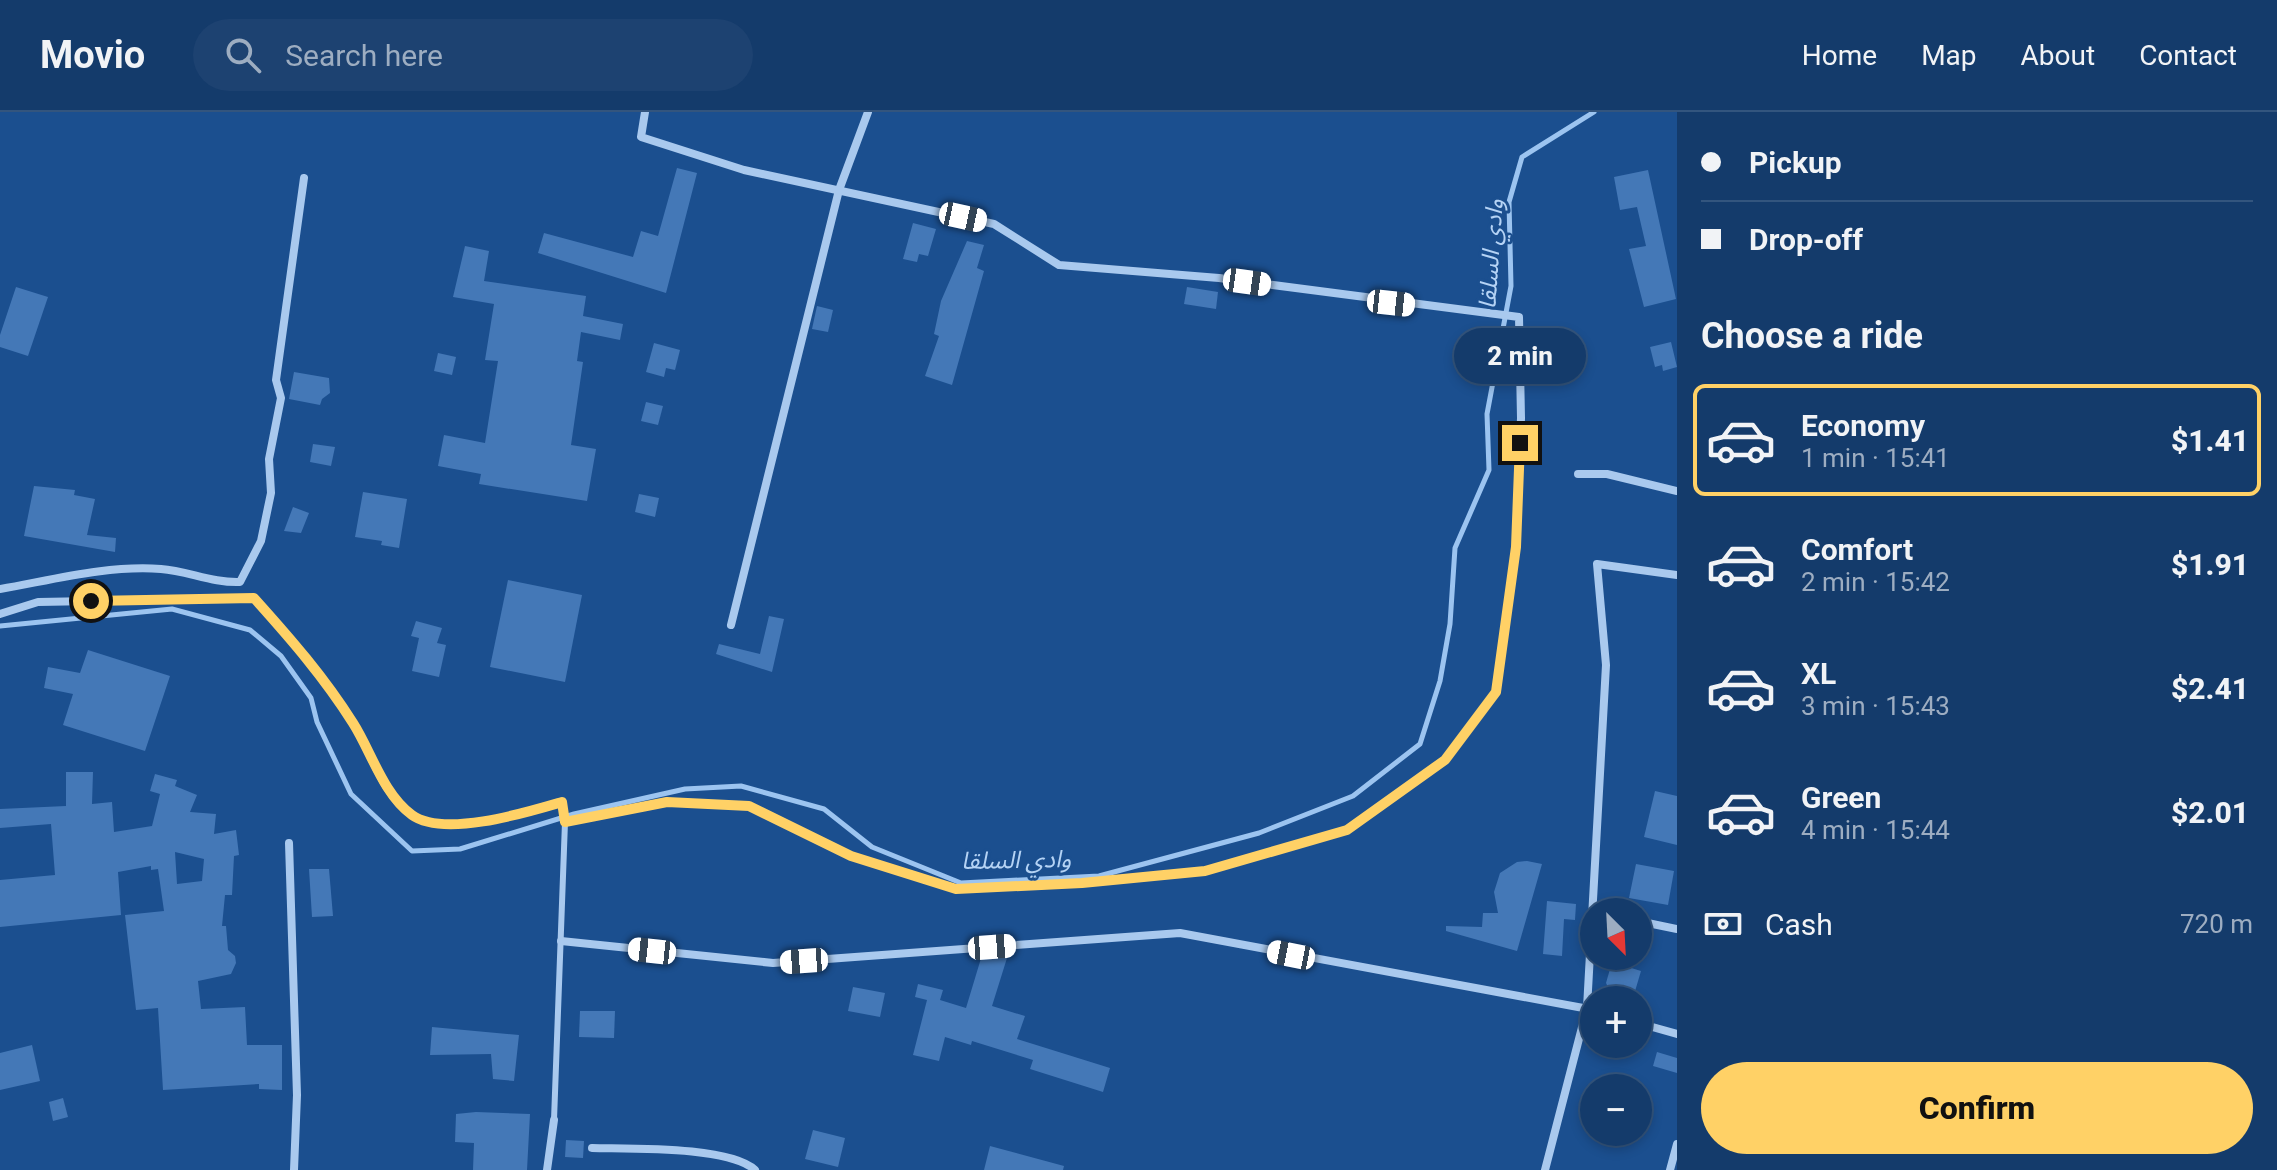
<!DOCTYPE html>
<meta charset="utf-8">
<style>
:root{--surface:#143b6b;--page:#1d4271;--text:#f1f3f6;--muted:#9dadc1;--line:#33557e;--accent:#ffd166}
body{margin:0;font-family:Roboto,"Noto Sans Arabic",sans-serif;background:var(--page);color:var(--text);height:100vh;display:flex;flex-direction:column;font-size:30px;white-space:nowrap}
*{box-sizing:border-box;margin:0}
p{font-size:26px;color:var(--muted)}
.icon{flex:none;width:44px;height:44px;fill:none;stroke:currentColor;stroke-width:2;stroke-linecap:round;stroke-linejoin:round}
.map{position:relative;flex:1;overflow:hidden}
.panel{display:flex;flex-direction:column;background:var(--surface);width:600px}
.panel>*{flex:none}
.top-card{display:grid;align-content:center;height:176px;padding:0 24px;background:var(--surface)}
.needle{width:52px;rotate:156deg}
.controls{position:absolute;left:1580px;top:786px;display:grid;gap:16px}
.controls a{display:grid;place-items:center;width:72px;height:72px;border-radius:50%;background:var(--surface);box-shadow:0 4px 12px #0003,0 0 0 2px var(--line);font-size:40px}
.end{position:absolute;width:36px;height:36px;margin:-18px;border:10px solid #ffd166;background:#111;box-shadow:0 0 0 4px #111}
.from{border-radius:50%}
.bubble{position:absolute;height:56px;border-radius:28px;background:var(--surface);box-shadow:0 4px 12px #0003,0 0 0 2px var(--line);font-size:26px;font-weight:800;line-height:56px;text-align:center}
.car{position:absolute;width:24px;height:48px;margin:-24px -12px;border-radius:10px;box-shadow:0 0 6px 2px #0007;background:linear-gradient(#fff 24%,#345 0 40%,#fff 0 76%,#345 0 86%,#fff 0)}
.top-card b{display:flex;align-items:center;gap:28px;height:76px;font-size:30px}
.top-card b+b{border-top:2px solid var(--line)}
.top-card i{width:20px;height:20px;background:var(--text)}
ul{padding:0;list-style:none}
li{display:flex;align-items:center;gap:24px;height:112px;margin:0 16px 12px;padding:0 8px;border:4px solid transparent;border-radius:12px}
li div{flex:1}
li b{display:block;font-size:30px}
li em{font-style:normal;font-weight:800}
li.selected{border-color:var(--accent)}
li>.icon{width:72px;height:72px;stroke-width:1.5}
h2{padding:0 24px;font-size:36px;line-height:96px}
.pay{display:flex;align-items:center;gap:20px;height:88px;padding:0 24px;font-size:30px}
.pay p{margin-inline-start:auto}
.primary-button{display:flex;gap:16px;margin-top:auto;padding:16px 24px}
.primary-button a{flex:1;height:92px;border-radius:48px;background:var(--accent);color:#111;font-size:32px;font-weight:800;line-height:92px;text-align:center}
header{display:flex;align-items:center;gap:48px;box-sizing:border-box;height:112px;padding:0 40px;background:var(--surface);border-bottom:2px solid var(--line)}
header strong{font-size:38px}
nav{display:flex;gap:44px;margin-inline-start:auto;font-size:28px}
.search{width:560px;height:72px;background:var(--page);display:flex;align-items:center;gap:20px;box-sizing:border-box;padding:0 28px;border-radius:44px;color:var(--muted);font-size:30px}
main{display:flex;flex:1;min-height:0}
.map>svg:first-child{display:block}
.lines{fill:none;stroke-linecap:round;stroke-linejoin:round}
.stream{stroke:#9cc4f0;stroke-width:5}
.building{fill:#4478b7;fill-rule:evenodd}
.lane{stroke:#a9c9ee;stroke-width:6}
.street{stroke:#a9c9ee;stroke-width:8}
.route{stroke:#ffd166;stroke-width:10}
.labels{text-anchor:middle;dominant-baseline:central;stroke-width:6;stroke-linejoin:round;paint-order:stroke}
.water-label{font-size:24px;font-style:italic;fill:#b5d3f5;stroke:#1b4f8f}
</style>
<header>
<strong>Movio</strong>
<div class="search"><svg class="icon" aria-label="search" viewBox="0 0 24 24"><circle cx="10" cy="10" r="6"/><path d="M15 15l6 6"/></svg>Search here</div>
<nav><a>Home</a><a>Map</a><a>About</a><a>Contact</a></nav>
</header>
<main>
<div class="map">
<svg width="1677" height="1058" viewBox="0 0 1677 1058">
<rect width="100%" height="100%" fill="#1b4f8f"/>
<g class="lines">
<polyline class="stream" points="0,514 172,497 250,518 281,544 311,586 317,610 351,682 412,739 460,737 574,702 685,677 741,674 824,697 872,735 961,771 1099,764 1259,721 1353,684 1420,632 1440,569 1450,512 1455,436 1489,358 1487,302 1511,174 1509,90 1522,45 1594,0"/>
</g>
<g class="building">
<polygon points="677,56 697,61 666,181 538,141 544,121 633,145 641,119 658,124"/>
<polygon points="1648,58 1676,187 1644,195 1629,137 1646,134 1637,95 1620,98 1614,65"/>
<polygon points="913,111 936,117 928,144 919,142 917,150 903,147"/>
<polygon points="967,129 984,133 977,156 984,159 952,273 925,264 939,224 934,222 941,189"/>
<polygon points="465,134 489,139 484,169 586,184 583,204 623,212 620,228 581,220 577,249 583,250 571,333 596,337 587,389 479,372 481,362 438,354 444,323 485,331 498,249 485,248 494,192 453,185"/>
<polygon points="16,175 48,185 28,244 0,235 0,223"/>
<polygon points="1187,175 1218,180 1216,197 1184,192"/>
<polygon points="817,194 833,198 828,220 812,217"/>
<polygon points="1671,230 1677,255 1663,259 1662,253 1655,255 1650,235"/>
<polygon points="654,231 680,238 675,258 666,256 664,265 646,260"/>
<polygon points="438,241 456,245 452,263 434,259"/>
<polygon points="294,260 329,266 330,281 322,287 320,293 289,287"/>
<polygon points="646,290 663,294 658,313 641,309"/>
<polygon points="313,332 335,335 331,354 310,350"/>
<polygon points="34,374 75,378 74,383 95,387 87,423 116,426 115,440 24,424"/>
<polygon points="363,380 407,387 399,436 381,433 382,429 355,425"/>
<polygon points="639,382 659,386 655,405 635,400"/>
<polygon points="293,395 309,401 301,421 284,419"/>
<polygon points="508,468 582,483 565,570 490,555"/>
<polygon points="769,504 784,507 772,560 716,542 719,532 760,542"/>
<polygon points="416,509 442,516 437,531 446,533 439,565 412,559 419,526 411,524"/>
<polygon points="88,538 170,564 145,639 63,613 73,582 44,576 48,555 80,561"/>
<path d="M 66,660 L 93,660 L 92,692 L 112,690 L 114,720 L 152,714 L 160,682 L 150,679 L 155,662 L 177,668 L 175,674 L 197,683 L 190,700 L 216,702 L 214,722 L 236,718 L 239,743 L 234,744 L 232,783 L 225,783 L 222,814 L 226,814 L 228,838 L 235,844 L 236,851 L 231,862 L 198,869 L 201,897 L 245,895 L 247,933 L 282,933 L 282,978 L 259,977 L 259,972 L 163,978 L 158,896 L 136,898 L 125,803 L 164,799 L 158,757 L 151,758 L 151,754 L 118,760 L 121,803 L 0,815 L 0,768 L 55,763 L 51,712 L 0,716 L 0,697 L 66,694 ZM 175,740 L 204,747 L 202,769 L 177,772 Z"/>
<polygon points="1655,679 1677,684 1677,733 1644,725"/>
<polygon points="1527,749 1542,752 1517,839 1446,819 1446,814 1482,815 1483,801 1498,801 1494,780 1500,761 1517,750"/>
<polygon points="1636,752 1674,759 1668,793 1629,786"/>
<polygon points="309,757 329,757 333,804 312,805"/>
<polygon points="1547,789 1576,792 1575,808 1564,807 1562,844 1543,842"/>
<polygon points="993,842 1007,846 992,894 1025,904 1017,927 1110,956 1103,980 1030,957 1033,948 972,929 971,933 945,925 939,949 913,943 927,888 915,885 918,872 943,878 940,888 966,896 982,843"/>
<polygon points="1612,850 1641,859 1633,886 1610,879 1606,871"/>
<polygon points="853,875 885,881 880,905 848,899"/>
<polygon points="580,899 615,899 614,926 579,925"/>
<polygon points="432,915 519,923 514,969 493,967 491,942 430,943"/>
<polygon points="32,933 40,969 0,978 0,941"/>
<polygon points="1657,940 1677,946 1677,961 1653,954"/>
<polygon points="63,986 68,1005 53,1009 49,990"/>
<polygon points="476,1000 530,1002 527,1058 473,1058 474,1031 455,1030 456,1002"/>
<polygon points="813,1018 845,1026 838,1055 805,1047"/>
<polygon points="566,1028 584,1029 583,1046 565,1045"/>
<polygon points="990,1034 1064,1054 1063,1058 984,1058"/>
</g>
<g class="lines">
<polyline class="lane" points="554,1008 565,710 562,690"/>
<g class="street">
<polyline points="1578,362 1607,362 1677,379"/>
<path d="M 0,477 C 52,468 107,453 161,457 C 188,459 212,471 240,470 L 261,429 L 271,381 L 269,347 L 281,286 L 276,268 L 304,66"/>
<path d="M 0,502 L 38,490 L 254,486 C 290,526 324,565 353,611 C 371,640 382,682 412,703 C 444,726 529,700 562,690"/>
<polyline points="731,513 839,78 868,0"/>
<polyline points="565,710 667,690 749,694 851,744 956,777 1082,771 1205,759 1347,718 1445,648 1496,580 1516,435 1521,306 1519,205 1219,166 1059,153 994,112 744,58 641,25 645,0"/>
<polyline points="289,731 297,983 294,1058"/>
<polyline points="1638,809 1677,817"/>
<polyline points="561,829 773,851 1180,821 1594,898"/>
<polyline points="1638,911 1677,922"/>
<path d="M 592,1036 C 630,1037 729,1034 755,1058"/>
<polyline points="547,1058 554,1008"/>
<polyline points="1545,1058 1587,896 1606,553 1597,452 1677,463"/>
<polyline points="1670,1058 1677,1032"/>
</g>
</g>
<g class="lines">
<path class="route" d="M 91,489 L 254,486 C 290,526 324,565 353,611 C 371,639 383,682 412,703 C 444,726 528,700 562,690 L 565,710 L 667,690 L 749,694 L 851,744 L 956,777 L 1082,771 L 1205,759 L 1347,718 L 1445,648 L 1496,580 L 1516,435 L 1520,331"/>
</g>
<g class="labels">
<g class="water-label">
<text transform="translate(1491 142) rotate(-86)">وادي السلقا</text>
<text transform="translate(1016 748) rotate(-1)">وادي السلقا</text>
</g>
</g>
</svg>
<div class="controls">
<a><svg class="needle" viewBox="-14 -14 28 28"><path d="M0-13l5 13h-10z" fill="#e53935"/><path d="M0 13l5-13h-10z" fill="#9dadc1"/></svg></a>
<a>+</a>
<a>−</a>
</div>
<i class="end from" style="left:91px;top:489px"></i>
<i class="end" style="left:1520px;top:331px"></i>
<div class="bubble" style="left:1454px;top:216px;width:132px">2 min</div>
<i class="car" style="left:963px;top:105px;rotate:102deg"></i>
<i class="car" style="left:1247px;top:170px;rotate:98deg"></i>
<i class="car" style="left:1391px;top:191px;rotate:96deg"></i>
<i class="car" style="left:992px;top:835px;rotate:86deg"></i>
<i class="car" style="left:652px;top:839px;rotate:276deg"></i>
<i class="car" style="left:1291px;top:843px;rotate:281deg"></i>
<i class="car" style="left:804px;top:849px;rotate:266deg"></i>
</div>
<section class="panel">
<div class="top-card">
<b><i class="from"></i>Pickup</b>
<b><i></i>Drop-off</b>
</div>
<h2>Choose a ride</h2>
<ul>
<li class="selected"><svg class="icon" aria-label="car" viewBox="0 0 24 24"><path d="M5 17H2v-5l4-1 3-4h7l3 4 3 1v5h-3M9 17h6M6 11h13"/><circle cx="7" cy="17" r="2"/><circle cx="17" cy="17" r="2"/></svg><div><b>Economy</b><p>1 min · 15:41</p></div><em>$1.41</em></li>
<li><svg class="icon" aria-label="car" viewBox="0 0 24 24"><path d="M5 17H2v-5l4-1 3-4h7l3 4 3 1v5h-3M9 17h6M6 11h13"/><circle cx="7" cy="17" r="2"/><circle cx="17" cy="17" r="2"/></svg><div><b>Comfort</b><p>2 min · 15:42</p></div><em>$1.91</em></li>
<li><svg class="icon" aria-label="car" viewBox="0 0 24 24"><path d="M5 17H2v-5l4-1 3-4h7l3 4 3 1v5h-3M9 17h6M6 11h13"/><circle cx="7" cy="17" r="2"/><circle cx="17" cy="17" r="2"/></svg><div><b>XL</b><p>3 min · 15:43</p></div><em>$2.41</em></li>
<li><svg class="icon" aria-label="car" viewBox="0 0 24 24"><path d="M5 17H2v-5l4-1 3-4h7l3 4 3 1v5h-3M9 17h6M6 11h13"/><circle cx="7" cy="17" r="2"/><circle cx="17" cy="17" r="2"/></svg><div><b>Green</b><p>4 min · 15:44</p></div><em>$2.01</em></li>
</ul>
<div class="pay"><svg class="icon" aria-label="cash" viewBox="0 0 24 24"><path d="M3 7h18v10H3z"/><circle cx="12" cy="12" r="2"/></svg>Cash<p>720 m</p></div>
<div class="primary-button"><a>Confirm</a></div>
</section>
</main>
